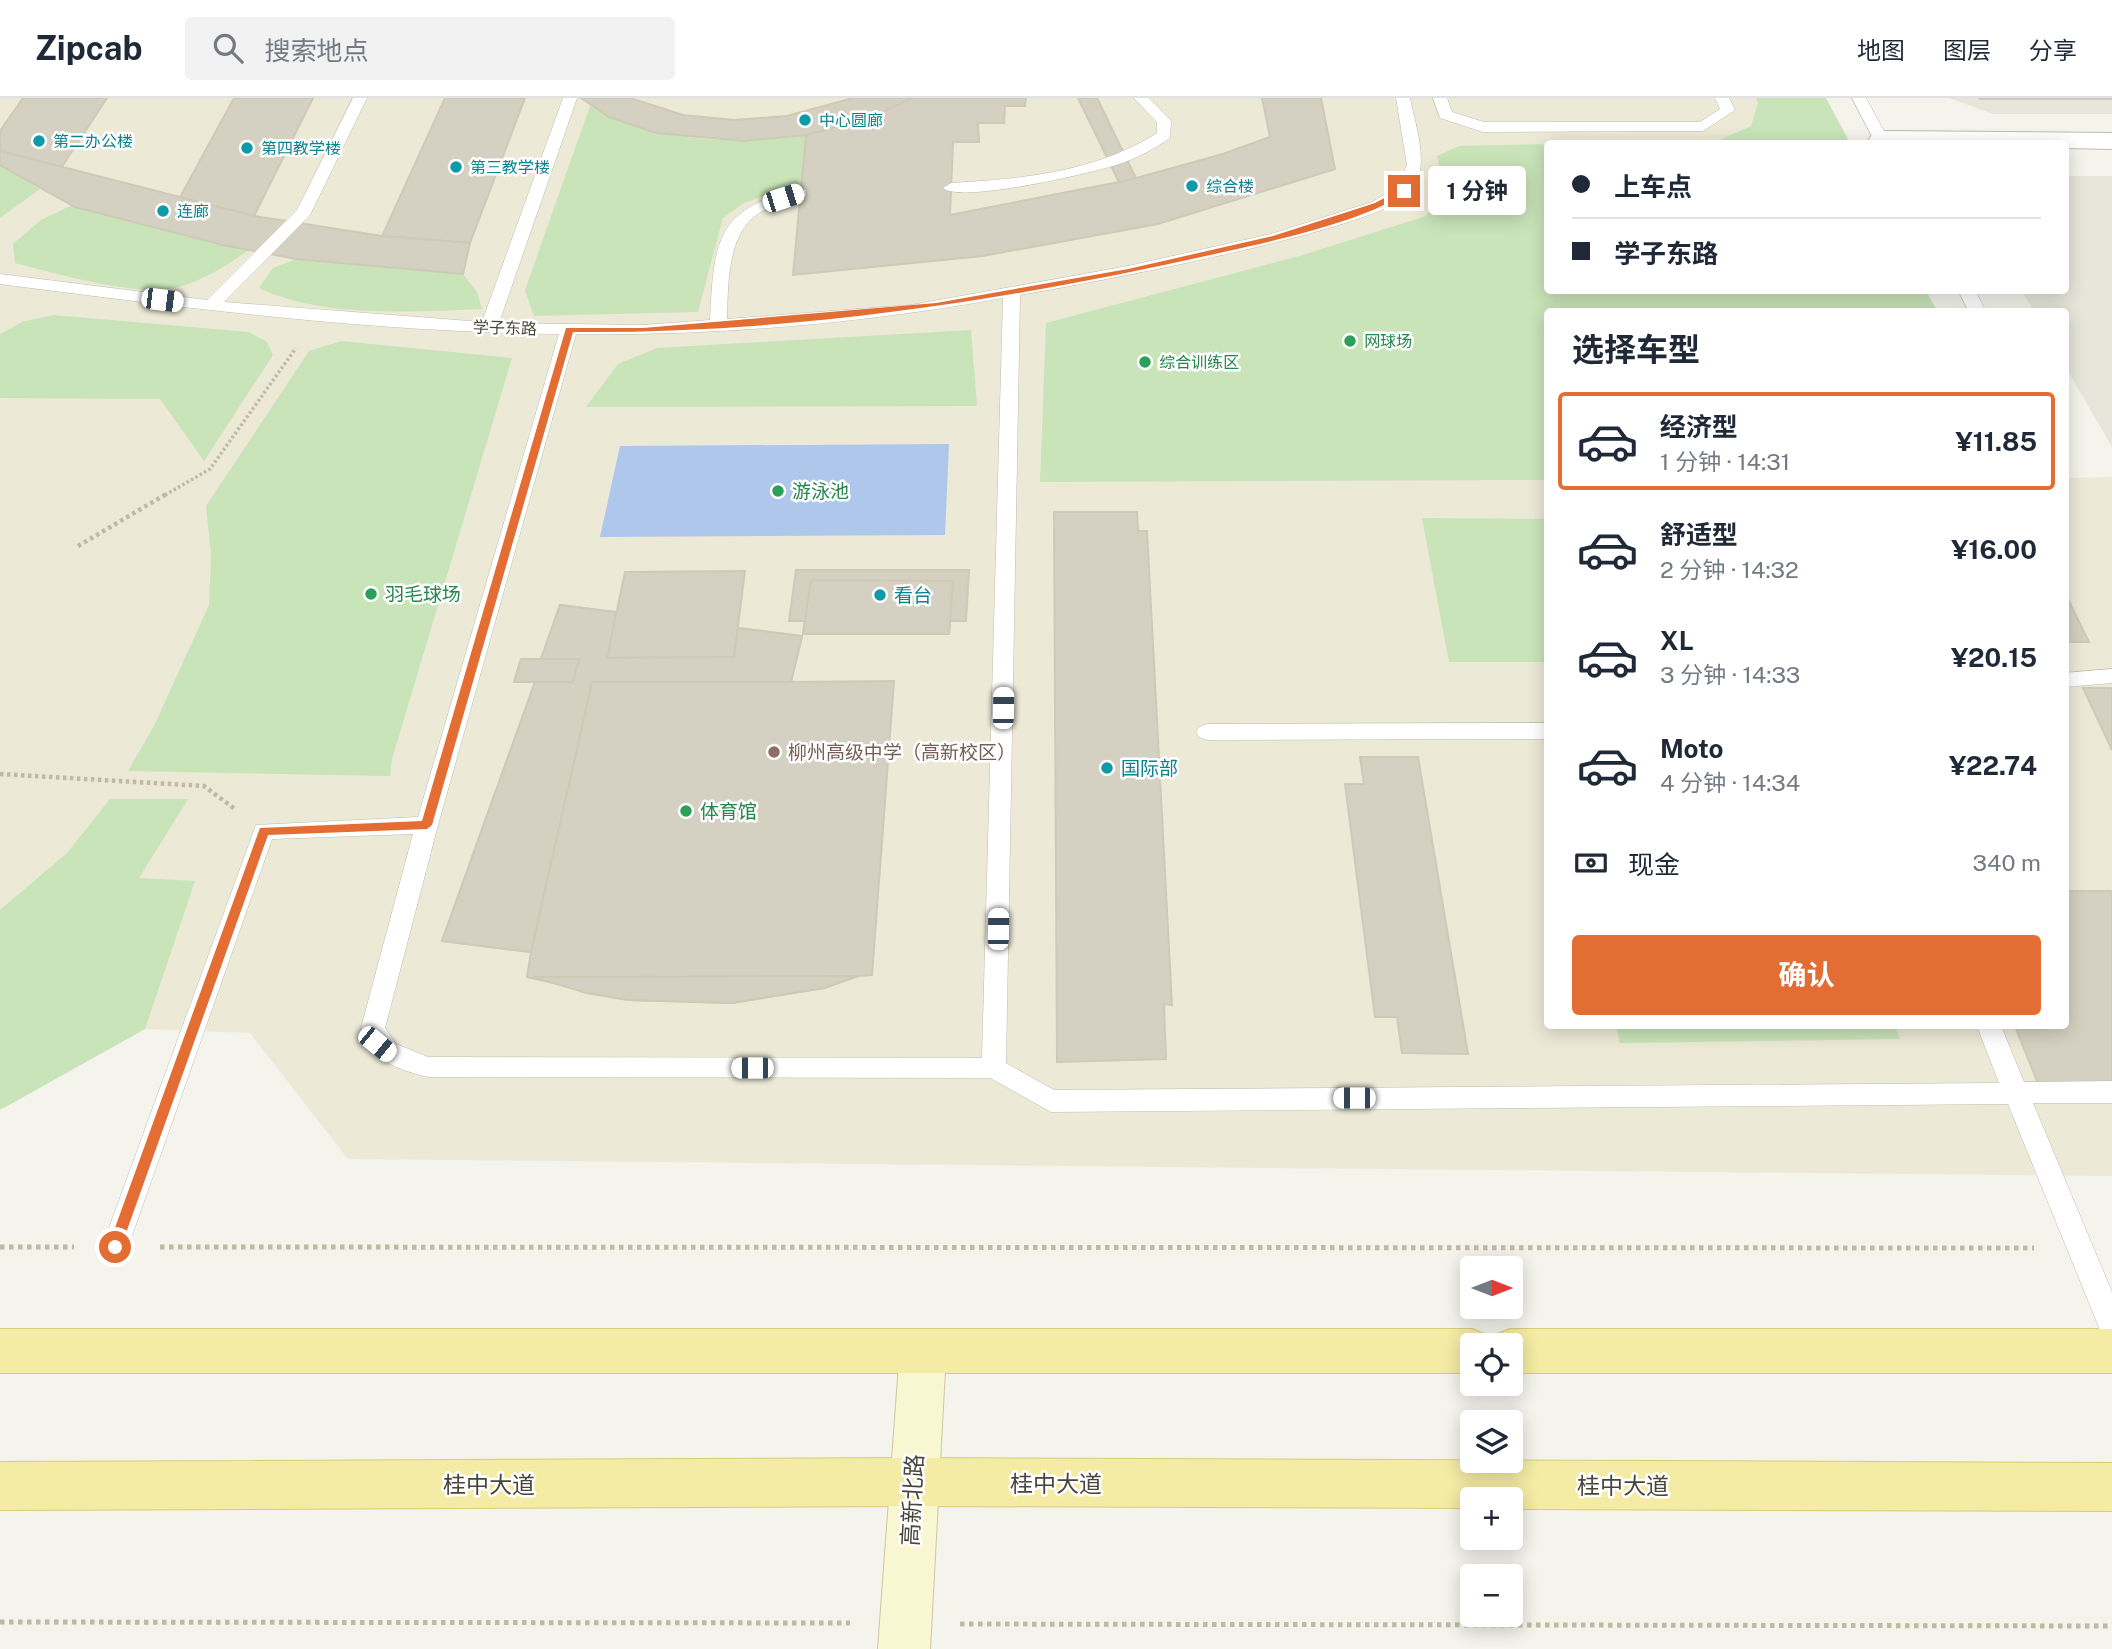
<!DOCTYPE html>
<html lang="zh">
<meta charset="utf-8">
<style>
:root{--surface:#fff;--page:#f2f2f3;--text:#1f2937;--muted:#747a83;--line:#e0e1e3;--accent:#e36d33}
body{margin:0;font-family:"Public Sans","Noto Sans SC",sans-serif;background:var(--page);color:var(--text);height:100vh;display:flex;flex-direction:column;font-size:26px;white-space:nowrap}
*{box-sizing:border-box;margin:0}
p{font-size:23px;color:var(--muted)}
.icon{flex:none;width:38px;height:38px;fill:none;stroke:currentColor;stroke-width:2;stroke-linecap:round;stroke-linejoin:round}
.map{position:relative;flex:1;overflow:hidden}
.side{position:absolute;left:1544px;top:210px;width:525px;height:721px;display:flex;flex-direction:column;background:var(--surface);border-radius:7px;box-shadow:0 4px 18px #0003}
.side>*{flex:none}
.hud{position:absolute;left:1544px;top:42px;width:525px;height:154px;border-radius:7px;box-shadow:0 4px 18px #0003;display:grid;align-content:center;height:154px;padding:0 28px;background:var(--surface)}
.needle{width:46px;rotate:90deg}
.controls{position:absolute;left:1460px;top:1158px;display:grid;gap:14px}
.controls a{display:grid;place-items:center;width:63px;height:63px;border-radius:7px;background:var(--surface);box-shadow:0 4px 18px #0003;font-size:35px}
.end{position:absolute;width:32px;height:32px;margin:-16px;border:9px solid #e36d33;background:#fff;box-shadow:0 0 0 4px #fff}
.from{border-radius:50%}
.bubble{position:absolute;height:49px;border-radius:7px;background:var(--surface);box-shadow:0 4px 18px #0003;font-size:23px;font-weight:700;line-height:49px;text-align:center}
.car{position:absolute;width:21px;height:42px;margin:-21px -10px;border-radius:9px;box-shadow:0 0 5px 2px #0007;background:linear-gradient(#fff 24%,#345 0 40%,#fff 0 76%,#345 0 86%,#fff 0)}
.hud b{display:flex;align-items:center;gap:24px;height:66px;font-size:26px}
.hud b+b{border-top:2px solid var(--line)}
.hud i{width:18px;height:18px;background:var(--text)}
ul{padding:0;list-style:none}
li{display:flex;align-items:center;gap:21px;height:98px;margin:0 14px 10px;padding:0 14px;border:4px solid transparent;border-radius:7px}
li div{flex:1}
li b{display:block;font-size:26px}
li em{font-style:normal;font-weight:700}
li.active{border-color:var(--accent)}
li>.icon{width:63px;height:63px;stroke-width:1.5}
h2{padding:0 28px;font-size:32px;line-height:84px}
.pay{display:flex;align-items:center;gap:18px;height:77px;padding:0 28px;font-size:26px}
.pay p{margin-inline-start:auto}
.button{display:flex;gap:14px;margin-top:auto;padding:14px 28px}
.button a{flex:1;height:80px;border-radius:7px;background:var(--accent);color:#fff;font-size:28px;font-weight:700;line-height:80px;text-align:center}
header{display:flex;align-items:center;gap:42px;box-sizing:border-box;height:98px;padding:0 35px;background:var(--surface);border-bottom:2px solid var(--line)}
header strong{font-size:33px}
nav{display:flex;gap:38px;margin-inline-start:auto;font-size:24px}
.search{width:490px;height:63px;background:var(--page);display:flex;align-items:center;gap:18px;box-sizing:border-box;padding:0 24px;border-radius:7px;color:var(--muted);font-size:26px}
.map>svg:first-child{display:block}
.residential{fill:#e7e6da}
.education{fill:#ece9d7}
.green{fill:#c9e4b9}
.water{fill:#afc7ea}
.building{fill:#d5d1c2;stroke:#cfcab6;stroke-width:2}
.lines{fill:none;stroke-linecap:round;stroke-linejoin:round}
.lane-casing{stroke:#bfbcaf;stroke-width:1}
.street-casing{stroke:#bfbcaf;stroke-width:2}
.secondary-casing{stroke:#ccc89e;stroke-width:2}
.primary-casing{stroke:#d8cc76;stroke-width:2}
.path-far2{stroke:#bfbaa2;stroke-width:3.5;stroke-dasharray:2.5 2.5;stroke-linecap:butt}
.path-far1{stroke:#bfbaa2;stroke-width:4.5;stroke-dasharray:3.5 3.5;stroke-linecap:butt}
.path{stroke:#bfbaa2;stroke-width:5;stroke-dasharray:4.5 4.5;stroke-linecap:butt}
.lane{fill:#fff;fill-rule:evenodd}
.street{fill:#fff;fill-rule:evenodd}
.secondary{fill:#f9f7d1;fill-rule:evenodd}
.primary{fill:#f4eba5;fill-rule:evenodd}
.route{fill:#e36d33}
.culture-dot{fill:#0f9aa8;stroke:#fff;stroke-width:2.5}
.leisure-dot{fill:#2e9e5b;stroke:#fff;stroke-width:2.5}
.education-dot{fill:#8d6e63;stroke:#fff;stroke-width:2.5}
.labels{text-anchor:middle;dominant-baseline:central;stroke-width:5;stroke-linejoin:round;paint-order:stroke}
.far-culture-label{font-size:16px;fill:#0d838f;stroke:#fff;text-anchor:start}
.far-street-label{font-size:16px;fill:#48453a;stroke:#fff}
.far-leisure-label{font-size:16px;fill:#27864d;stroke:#fff;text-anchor:start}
.leisure-label{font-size:19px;fill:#27864d;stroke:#fff;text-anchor:start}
.culture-label{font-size:19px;fill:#0d838f;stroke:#fff;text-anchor:start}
.education-label{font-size:19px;fill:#785e54;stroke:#fff;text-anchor:start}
.near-street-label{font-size:23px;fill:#48453a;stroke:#fff}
</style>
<header>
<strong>Zipcab</strong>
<div class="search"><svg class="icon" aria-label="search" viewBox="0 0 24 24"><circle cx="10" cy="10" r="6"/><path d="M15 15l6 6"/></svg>搜索地点</div>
<nav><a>地图</a><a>图层</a><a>分享</a></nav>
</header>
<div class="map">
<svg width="2112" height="1551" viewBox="0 0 2112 1551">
<rect width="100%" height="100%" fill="#f4f3ec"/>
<g class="residential">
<polygon points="1949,0 2112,0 2112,16 1993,16"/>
<polygon points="2065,78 2112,78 2112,349 2065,268 2065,214 2034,213 2022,193 2065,192"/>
</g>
<polygon class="education" points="0,0 1826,0 1850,45 1547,46 1547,192 1926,193 1937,213 1547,214 1547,928 2065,928 2065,380 2112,379 2112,1078 348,1061 250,935 145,931 0,1012"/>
<g class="green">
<polygon points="1756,0 1826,0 1850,45 1667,45 1713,45 1751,28 1758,5"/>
<path d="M 590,8 C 657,45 732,47 806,37 L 801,85 L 744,105 L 723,120 L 698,214 L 534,218 L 525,192 Z"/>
<polygon points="1547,46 1547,192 1926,193 1937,213 1547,214 1547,382 1040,384 1046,225 1303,157 1426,118 1443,87 1437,58 1459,48"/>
<polygon points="0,67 40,91 0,120"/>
<path d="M 70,108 L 249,152 C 224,169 193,190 161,192 C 118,193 57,176 15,165 L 13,146 L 41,122 Z"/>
<path d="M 296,161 L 463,176 L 477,194 L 482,211 C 414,214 321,220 259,190 L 273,170 Z"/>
<polygon points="53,217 249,234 267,244 273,257 204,363 160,301 0,300 0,236 22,224"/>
<polygon points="971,232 977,308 586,309 618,266 657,250"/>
<polygon points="341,243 512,260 392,661 390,678 128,673 154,628 209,507 211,457 206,408 309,253"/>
<polygon points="1422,420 1547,421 1547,564 1449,564"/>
<polygon points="110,701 188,701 139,780 195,783 145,931 0,1012 0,812 67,755"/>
<polygon points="1616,928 1895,928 1900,941 1620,945"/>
</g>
<polygon class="water" points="949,346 945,437 600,439 620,348"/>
<g class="building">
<polygon points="23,0 107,0 61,70 0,53 0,33"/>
<polygon points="234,0 313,0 254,118 179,101"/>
<polygon points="445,0 525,0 470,145 382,138"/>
<polygon points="581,0 630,0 683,17 734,22 787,18 853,0 912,0 869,21 839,31 806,37 744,43 656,35 609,19"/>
<polygon points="912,0 1026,0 1025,8 1005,8 1004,25 978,25 979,44 953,44 950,117 1129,82 1223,56 1270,39 1262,0 1321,0 1335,71 1158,126 983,158 793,177 806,37 869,21"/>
<polygon points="1078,0 1097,0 1136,80 1119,84"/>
<polygon points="1978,0 2112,0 2112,1 1981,1"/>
<polygon points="0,53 254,118 382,138 470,145 463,176 296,161 223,147 75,109 0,67"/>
<polygon points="1054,414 1137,414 1138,433 1147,433 1172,907 1164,906 1166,961 1057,964"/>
<polygon points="796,472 969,472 966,523 950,523 949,536 803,536 805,523 789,523"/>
<polygon points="745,473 734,559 607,560 625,474"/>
<polygon points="811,482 953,483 949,536 803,536"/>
<polygon points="2065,495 2089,544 2065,544"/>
<polygon points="560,507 616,514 607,560 734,559 738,530 802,538 791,584 894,583 872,877 858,878 824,890 732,905 628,902 527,879 531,854 442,843 535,584 514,584 521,561 541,561"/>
<polygon points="560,507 616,514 607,560 734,559 738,530 802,538 791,584 592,584 531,854 442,843 535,584 573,584 579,561 541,561"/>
<polygon points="521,561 579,561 573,584 514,584"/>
<polygon points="2083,590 2112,590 2112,652"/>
<polygon points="1360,659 1418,659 1468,956 1402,955 1397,919 1375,919 1345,686 1364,686"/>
<polygon points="2065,793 2112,793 2112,988 2039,988 2015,928 2065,928"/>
<polygon points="858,878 824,890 732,905 628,902 586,895 535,879"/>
</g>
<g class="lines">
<defs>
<g id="lane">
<path d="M 353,0 L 367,0 L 310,117 L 224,204 L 482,224 L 563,0 L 577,0 L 499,225 L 643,227 L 710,222 C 714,142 716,111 800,90 L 806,92 L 806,98 C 790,103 773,106 759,115 C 727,135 728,187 727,221 L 911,207 L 1128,168 L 1271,136 L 1372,104 L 1397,90 L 1407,67 L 1396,0 L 1410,0 C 1416,31 1430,65 1412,93 C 1388,131 1078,187 1020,197 L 1006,965 L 1054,992 L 1999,985 L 1977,928 L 2001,928 L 2024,984 L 2112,983 L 2112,1005 L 2033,1005 L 2112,1194 L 2112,1240 L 2102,1236 L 2098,1227 L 2008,1006 L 1051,1014 L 990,980 L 428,979 C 396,971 373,963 361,930 L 413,736 L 272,741 L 128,1149 L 124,1157 L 115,1161 L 106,1157 L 102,1149 L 256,727 L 418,719 L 559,236 C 371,234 186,210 0,186 L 0,176 L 207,202 L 297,112 ZM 1003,200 L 982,960 L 428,959 L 396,946 L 385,930 L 438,727 L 576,236 C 717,238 865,225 1003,200 Z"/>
<path d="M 1134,0 L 1149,0 L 1171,23 L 1170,40 C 1155,50 1140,59 1122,65 C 1097,74 960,106 943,90 L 951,85 C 1022,81 1096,74 1157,35 L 1157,24 Z"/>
<polygon points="1433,0 1447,0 1452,14 1484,24 1700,24 1720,11 1715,0 1729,0 1735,12 1703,33 1483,34 1440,20"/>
<polygon points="1852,0 1866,0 1891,46 1876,46"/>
<polygon points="1958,192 1975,192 1986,214 1969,214"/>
<polygon points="2112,571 2112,585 2065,589 2065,575"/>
<polygon points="1547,625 1547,641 1207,642 1199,639 1196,634 1199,629 1207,626"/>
</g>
<polygon id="street" points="1882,33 2112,35 2112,51 2065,50 2065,46 1872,46 1869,41 1873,36"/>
<polygon id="secondary" points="923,1231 940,1238 946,1253 930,1551 878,1551 900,1253 906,1238"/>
<g id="primary">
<polygon points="0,1231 1472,1231 1489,1238 1491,1243 1493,1238 1510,1231 2112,1231 2112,1275 1510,1275 1510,1248 1472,1248 1472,1275 0,1275"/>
<polygon points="913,1360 2112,1365 2112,1413 1510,1411 1510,1402 1472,1402 1472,1410 913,1408 0,1412 0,1364"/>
</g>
</defs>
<use href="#lane" class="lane-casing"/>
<use href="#street" class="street-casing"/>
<use href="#secondary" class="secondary-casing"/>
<use href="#primary" class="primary-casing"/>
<polyline class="path-far2" points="165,397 210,371 296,250"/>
<g class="path-far1">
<polyline points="78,448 168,395"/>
<polyline points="0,676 204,688 235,711"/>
</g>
<g class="path">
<polyline points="0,1149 74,1149"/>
<polyline points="160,1149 2034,1150"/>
<polyline points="0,1524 850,1525"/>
<polyline points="960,1526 2112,1528"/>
</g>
<use href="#lane" class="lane"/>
<use href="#street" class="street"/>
<use href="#secondary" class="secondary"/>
<use href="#primary" class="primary"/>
</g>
<path class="route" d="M 1401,91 L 1407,93 C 1373,121 1273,143 1228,153 C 1013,202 793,236 573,234 L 432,727 L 427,731 L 268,737 L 121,1149 L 115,1155 L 110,1154 L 108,1149 L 260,730 L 422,723 L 566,230 L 643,230 L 936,205 L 1128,171 L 1273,138 L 1375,105 Z"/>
<g class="culture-dot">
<circle cx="805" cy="22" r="7"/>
<circle cx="39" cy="43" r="7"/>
<circle cx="247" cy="50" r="7"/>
<circle cx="456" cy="69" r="7"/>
<circle cx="1192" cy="88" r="7"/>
<circle cx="163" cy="113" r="7"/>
<circle cx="880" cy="497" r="7"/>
<circle cx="1107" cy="670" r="7"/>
</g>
<g class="leisure-dot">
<circle cx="1350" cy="243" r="7"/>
<circle cx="1145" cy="264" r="7"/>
<circle cx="778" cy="393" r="7"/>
<circle cx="371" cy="496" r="7"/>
<circle cx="686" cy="713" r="7"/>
</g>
<circle class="education-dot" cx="774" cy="654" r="7"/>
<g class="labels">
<g class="far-culture-label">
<text x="819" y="22">中心圆廊</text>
<text x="53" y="43">第二办公楼</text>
<text x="261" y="50">第四教学楼</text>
<text x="470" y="69">第三教学楼</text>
<text x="1206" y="88">综合楼</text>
<text x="177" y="113">连廊</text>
</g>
<g class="far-street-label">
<text transform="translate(505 230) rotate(2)">学子东路</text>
</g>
<g class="far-leisure-label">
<text x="1364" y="243">网球场</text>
<text x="1159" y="264">综合训练区</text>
</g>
<g class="leisure-label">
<text x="792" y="393">游泳池</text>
<text x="385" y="496">羽毛球场</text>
<text x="700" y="713">体育馆</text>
</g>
<g class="culture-label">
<text x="894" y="497">看台</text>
<text x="1121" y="670">国际部</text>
</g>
<g class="education-label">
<text x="788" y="654">柳州高级中学（高新校区）</text>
</g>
<g class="near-street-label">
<text x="1056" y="1385">桂中大道</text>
<text x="489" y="1386">桂中大道</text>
<text x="1623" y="1387">桂中大道</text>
<text transform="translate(912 1402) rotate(-87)">高新北路</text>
</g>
</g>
</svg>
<div class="controls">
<a><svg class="needle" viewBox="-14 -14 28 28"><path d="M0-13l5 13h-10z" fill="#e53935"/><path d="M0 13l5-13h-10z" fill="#747a83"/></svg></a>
<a><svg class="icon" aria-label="locate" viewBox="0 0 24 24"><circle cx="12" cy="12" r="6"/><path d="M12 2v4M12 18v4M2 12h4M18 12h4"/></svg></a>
<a><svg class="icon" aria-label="layers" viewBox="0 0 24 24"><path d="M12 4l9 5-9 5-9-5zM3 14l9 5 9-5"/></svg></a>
<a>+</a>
<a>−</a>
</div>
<i class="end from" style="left:115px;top:1149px"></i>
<i class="end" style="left:1404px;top:93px"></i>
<div class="bubble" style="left:1428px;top:68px;width:98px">1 分钟</div>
<i class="car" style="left:783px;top:100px;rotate:72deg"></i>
<i class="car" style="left:162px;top:202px;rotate:97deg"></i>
<i class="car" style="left:1003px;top:610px;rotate:1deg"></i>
<i class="car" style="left:998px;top:831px;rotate:1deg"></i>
<i class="car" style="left:377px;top:946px;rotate:129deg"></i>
<i class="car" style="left:752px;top:970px;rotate:270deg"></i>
<i class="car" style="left:1354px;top:1000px;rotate:270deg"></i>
<div class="hud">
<b><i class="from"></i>上车点</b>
<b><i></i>学子东路</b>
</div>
<section class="side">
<h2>选择车型</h2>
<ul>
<li class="active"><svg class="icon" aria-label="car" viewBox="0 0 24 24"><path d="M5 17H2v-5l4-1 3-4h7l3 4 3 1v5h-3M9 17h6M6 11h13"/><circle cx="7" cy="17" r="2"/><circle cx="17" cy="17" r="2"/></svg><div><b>经济型</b><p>1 分钟 · 14:31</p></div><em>¥11.85</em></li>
<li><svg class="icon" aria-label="car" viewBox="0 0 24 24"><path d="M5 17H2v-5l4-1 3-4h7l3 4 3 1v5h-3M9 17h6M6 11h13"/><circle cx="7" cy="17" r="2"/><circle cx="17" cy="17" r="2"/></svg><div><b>舒适型</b><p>2 分钟 · 14:32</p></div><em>¥16.00</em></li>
<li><svg class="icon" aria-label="car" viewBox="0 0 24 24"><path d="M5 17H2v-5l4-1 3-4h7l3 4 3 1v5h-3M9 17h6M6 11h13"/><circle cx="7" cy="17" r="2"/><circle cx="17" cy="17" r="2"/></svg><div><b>XL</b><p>3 分钟 · 14:33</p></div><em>¥20.15</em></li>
<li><svg class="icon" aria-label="car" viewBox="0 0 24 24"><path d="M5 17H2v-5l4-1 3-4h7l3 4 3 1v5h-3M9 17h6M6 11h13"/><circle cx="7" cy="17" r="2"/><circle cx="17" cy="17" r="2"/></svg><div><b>Moto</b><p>4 分钟 · 14:34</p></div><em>¥22.74</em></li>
</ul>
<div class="pay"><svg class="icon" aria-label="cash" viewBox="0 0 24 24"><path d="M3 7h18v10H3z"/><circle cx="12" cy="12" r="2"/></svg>现金<p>340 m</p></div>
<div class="button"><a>确认</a></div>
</section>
</div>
